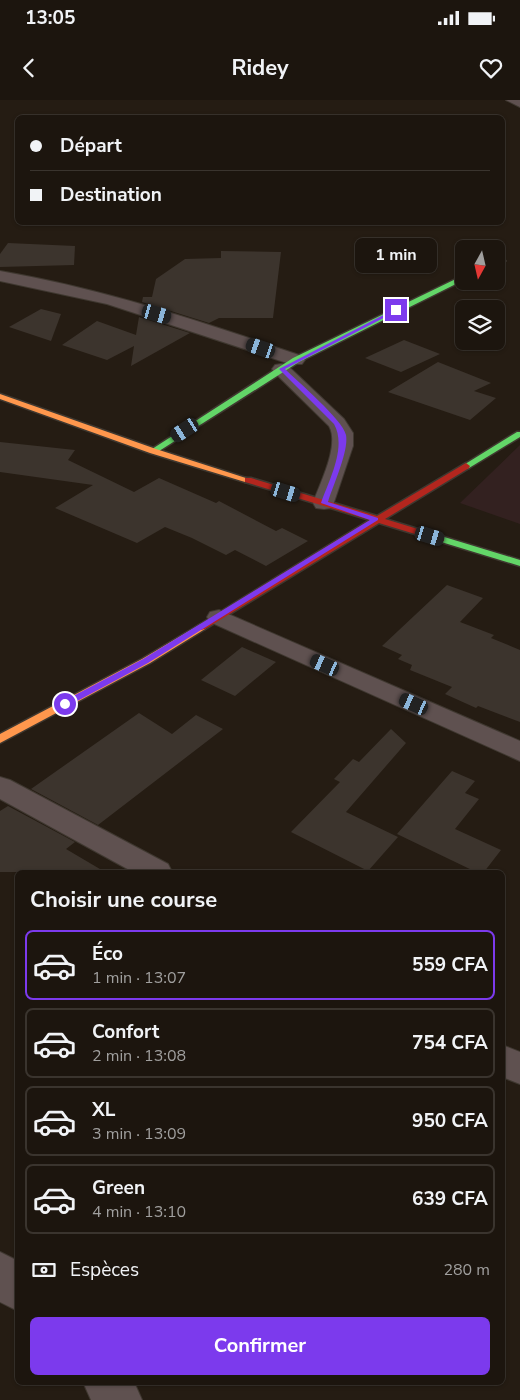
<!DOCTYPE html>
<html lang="fr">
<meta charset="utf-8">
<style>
:root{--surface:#1c150e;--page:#251e17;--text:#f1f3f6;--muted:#a09f9e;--line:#3a342e;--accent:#7c3aed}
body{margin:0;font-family:"Nunito Sans",sans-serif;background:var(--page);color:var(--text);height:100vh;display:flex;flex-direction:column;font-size:19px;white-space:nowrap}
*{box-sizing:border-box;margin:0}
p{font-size:16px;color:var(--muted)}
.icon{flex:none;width:28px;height:28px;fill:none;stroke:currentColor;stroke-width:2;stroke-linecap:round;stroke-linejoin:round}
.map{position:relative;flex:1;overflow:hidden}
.panel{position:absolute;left:15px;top:770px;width:490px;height:515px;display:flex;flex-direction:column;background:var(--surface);border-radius:8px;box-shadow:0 1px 4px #0004,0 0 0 1px var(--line)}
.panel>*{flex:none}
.hud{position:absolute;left:15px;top:15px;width:490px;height:110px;border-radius:8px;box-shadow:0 1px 4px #0004,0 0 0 1px var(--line);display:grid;align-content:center;height:110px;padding:0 15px;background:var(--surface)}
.needle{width:32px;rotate:188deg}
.controls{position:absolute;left:455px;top:140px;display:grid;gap:10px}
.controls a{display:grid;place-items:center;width:50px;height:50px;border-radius:8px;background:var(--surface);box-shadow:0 1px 4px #0004,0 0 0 1px var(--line);font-size:25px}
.end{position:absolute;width:22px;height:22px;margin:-11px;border:6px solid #7c3aed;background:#fff;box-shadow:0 0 0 2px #fff}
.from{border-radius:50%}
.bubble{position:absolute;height:35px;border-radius:8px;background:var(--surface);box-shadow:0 1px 4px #0004,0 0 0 1px var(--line);font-size:16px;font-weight:700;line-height:35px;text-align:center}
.car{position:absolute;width:15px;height:30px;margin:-15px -8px;border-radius:6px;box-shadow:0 0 4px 1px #0007;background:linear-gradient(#222 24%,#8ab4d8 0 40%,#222 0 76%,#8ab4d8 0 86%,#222 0)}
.hud b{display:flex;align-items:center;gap:18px;height:48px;font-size:19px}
.hud b+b{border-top:1px solid var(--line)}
.hud i{width:12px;height:12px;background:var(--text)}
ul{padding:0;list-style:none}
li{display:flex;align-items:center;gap:15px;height:70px;margin:0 10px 8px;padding:0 5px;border:2px solid var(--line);border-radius:8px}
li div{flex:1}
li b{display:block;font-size:19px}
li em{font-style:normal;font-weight:700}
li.current{border-color:var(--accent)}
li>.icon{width:45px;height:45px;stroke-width:1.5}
h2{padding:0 15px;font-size:22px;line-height:60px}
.pay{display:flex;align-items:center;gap:12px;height:55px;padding:0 15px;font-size:19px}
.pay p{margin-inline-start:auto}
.primary-button{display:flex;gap:10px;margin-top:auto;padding:10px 15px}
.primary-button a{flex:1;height:58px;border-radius:8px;background:var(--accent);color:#fff;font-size:20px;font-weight:700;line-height:58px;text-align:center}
.status{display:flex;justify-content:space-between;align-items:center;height:35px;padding:0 25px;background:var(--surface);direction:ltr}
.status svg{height:14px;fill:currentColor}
header{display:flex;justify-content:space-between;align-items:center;height:65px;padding:0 15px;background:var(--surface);font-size:22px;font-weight:700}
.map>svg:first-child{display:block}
.education{fill:#332120}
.building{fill:#3c342d}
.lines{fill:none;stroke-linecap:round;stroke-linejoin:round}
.street-casing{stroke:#3f3830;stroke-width:2}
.fast-casing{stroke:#3f3830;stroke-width:3}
.slow-casing{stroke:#3f3830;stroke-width:3}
.jam-casing{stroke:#3f3830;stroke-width:3}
.street{fill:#5f5150;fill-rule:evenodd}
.fast{fill:#63d668;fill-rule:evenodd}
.slow{fill:#ff974d;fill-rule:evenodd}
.jam{fill:#b3261e;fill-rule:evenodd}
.route{fill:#7c3aed}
</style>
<div class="status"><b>13:05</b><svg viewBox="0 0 49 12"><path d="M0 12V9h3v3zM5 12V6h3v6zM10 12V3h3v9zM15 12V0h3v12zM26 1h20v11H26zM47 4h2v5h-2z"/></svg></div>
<header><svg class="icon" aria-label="back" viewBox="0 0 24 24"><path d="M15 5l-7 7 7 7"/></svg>Ridey<svg class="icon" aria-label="heart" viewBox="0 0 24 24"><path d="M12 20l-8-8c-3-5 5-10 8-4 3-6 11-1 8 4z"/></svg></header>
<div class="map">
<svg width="520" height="1300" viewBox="0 0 520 1300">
<rect width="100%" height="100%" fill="#251c13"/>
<polygon class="education" points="520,345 520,424 460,403"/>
<g class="building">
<polygon points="8,143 75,146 74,165 0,167 0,154"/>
<polygon points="221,151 281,152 273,218 219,218 209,223 142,202 143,197 152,197 156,179 185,159 221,158"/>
<polygon points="41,209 61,214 51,241 9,227"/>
<polygon points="139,217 190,233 131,266 134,246 107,260 62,245 97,221 136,235"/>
<polygon points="404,240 440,254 401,272 365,258"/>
<polygon points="438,262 491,283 474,291 496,298 470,320 388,292"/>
<polygon points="0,342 75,350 68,360 134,392 159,378 216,403 219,401 276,431 282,428 308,441 266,466 235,450 226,455 192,438 165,427 137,443 55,408 93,385 0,372"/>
<polygon points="447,485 483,498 460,522 494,535 491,538 520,550 520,622 478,606 476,608 445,594 452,587 410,570 412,565 398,559 402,555 382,546"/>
<polygon points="242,547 276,562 235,596 201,580"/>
<polygon points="139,613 172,634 196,615 223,629 98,725 31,689"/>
<polygon points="391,629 406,643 346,712 398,737 368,771 291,732 340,682 334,679 353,659 359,662"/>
<polygon points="452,671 475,681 465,693 479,699 455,729 501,750 484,772 476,772 397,734"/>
<polygon points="8,706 75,742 66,749 105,772 0,772 0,711"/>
</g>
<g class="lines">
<defs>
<g id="street">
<polygon points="506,0 520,0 520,7"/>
<polygon points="496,157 503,158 506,161 496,167"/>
<path d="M 0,171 C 104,189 203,222 302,256 L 305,260 L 302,264 L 290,264 L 107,204 L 0,181 Z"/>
<path d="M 281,264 L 287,265 L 344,319 L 353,333 L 353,346 L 332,408 L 324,409 L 316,408 L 313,403 C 320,383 340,345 329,326 L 275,273 L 272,269 L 275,265 Z"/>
<polygon points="219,510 520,641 520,661 210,522 207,517 210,512"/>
<polygon points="0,677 10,680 168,764 172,772 133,772 0,699"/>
<polygon points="502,945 520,952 520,984 502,977"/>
<polygon points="0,1152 18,1161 18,1211 0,1202"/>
<polygon points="83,1282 134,1282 142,1300 91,1300"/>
</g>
<g id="fast">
<polygon points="464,175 464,180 299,262 156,353 149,351 293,258"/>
<polygon points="517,332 520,332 520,337 469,368 466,369 462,366"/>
<polygon points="441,436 520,460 520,466 438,441 438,437"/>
</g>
<g id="slow">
<polygon points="0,294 156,349 252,380 251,382 245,382 150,353 0,299"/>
<polygon points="201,524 206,527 205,529 150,563 0,643 0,634 142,559"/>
</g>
<polygon id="jam" points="466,363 470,366 469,368 385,419 444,437 444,441 438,441 379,423 205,529 201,530 196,527 370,420 245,382 245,378 251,378 377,416"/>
</defs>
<use href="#street" class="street-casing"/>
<use href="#fast" class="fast-casing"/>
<use href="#slow" class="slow-casing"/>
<use href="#jam" class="jam-casing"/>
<use href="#street" class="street"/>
<use href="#fast" class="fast"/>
<use href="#slow" class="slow"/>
<use href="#jam" class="jam"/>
</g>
<path class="route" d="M 395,209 L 399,210 L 285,269 C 297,281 343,320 346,335 C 349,351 333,385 328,402 L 378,418 L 378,420 L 148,563 L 68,606 L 62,606 L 62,602 L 143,559 L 370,420 L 321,403 C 329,380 347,347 334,324 L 279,269 Z"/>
</svg>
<div class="controls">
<a><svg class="needle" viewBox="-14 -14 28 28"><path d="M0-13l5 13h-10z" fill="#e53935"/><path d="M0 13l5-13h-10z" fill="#a09f9e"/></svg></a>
<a><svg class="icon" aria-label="layers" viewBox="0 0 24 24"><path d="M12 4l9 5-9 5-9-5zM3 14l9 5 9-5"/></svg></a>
</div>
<i class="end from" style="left:65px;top:604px"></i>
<i class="end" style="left:396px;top:210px"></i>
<div class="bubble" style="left:355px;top:138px;width:82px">1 min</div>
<i class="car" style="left:157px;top:214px;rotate:106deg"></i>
<i class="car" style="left:261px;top:248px;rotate:289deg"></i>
<i class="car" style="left:185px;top:330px;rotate:237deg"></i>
<i class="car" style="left:286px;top:392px;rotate:107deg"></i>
<i class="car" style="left:430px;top:436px;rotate:107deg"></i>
<i class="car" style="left:325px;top:565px;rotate:294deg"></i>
<i class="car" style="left:414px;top:604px;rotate:294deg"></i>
<div class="hud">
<b><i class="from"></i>Départ</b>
<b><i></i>Destination</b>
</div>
<section class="panel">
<h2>Choisir une course</h2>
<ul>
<li class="current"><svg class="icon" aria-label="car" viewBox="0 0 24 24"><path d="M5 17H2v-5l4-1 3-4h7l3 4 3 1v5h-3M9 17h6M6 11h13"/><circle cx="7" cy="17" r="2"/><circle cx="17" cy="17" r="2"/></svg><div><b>Éco</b><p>1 min · 13:07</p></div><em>559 CFA</em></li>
<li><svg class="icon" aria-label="car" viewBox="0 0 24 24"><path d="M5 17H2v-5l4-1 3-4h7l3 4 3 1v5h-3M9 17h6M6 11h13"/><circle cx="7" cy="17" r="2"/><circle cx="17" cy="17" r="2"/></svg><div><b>Confort</b><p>2 min · 13:08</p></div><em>754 CFA</em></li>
<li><svg class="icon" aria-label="car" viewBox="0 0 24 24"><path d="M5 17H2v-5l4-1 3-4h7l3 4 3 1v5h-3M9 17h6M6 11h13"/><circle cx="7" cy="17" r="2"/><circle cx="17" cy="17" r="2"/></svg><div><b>XL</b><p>3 min · 13:09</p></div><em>950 CFA</em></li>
<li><svg class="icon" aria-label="car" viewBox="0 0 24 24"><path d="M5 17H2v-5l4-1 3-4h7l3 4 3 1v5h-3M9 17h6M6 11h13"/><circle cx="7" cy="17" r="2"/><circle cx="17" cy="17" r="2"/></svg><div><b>Green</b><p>4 min · 13:10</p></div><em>639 CFA</em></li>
</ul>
<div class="pay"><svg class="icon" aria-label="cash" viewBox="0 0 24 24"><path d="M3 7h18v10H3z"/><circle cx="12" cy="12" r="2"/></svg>Espèces<p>280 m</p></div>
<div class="primary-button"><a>Confirmer</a></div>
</section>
</div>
